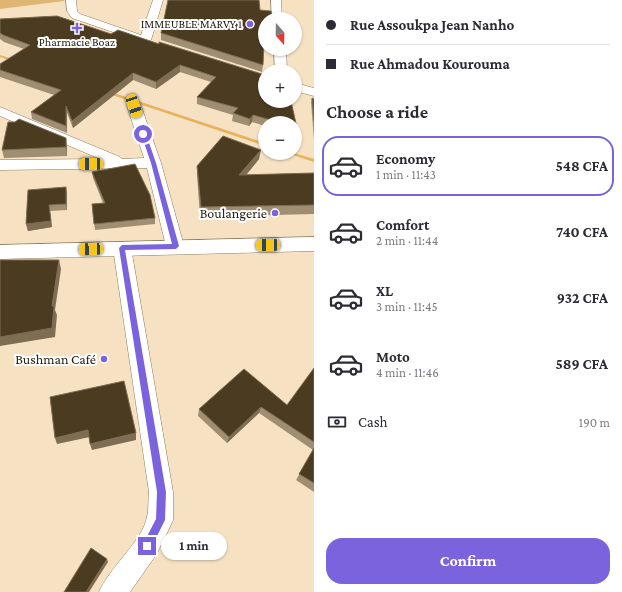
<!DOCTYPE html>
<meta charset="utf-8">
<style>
:root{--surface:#fff;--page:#f2f2f3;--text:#2b2b33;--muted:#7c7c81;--line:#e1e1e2;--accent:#7c63de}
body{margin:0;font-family:"Crimson Pro",serif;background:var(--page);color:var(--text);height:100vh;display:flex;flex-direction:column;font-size:15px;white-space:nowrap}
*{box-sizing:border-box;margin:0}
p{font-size:13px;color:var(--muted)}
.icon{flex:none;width:22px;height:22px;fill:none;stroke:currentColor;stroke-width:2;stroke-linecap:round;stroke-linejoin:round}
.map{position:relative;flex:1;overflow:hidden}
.drawer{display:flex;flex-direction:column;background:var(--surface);width:308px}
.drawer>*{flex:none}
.top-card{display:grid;align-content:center;height:88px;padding:0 12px;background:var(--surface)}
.needle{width:26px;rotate:160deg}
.controls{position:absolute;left:258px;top:12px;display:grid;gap:8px}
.controls a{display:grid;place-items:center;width:44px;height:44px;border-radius:50%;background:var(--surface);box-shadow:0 1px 3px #0004;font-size:20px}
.end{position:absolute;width:18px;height:18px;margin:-9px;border:5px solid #7c63de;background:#fff;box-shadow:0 0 0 2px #fff}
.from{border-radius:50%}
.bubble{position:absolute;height:28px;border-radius:14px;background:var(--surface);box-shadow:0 1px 3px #0004;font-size:13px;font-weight:700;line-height:28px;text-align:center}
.car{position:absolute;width:12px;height:24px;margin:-12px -6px;border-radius:5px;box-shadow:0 0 3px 1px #0007;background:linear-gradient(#f5c518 24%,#345 0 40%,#f5c518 0 76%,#345 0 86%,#f5c518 0)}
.top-card b{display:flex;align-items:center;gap:14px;height:38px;font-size:15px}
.top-card b+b{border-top:1px solid var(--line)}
.top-card i{width:10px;height:10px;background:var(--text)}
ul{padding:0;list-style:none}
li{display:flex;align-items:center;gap:12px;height:60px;margin:0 8px 6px;padding:0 4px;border:2px solid transparent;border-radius:16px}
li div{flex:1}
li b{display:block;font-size:15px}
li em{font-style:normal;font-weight:700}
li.current{border-color:var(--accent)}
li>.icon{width:36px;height:36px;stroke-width:1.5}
h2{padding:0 12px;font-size:18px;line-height:48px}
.pay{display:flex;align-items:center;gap:10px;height:44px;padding:0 12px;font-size:15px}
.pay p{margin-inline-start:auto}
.primary-button{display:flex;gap:8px;margin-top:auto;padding:8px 12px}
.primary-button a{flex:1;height:46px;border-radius:16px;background:var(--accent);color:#fff;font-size:16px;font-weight:700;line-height:46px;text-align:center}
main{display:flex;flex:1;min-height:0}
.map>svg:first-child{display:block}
.green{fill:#deb573}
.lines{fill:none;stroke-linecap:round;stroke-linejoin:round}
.stream{fill:#e6b35c;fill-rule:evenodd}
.minor-casing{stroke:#8c7a5e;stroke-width:1}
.secondary-casing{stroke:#8c7a5e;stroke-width:1}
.minor{fill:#fff;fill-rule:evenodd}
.secondary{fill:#fff;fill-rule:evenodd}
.wall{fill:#a08e72}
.shaded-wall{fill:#7e6d52}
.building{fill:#4b3b21;stroke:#7e6d52}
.route{fill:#7c63de}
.poi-dot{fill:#7c63de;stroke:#fff;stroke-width:1.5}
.labels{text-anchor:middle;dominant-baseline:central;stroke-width:4;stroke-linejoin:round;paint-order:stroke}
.far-poi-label{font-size:12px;fill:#221b0f;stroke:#fff;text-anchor:end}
.poi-label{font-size:14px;fill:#221b0f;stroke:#fff;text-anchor:end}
</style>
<main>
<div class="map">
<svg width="314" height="592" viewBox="0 0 314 592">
<rect width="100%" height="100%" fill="#f6e2c3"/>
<polygon class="green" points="0,0 64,0 64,1 0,9"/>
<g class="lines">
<g class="stream">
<polygon points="0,55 16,60 17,61 15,62 0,57"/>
<polygon points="106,91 108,91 265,143 265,146 106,93"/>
<polygon points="287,153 294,153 314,159 314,162"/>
</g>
<defs>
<g id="minor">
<polygon points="66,0 76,0 77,11 80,14 141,35 153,0 163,0 151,40 149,42 145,43 72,18 67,11"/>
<polygon points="271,0 281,0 282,19 272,19"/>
<polygon points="274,49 286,49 287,71 275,71"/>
<polygon points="295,83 314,88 314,96 295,91"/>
<polygon points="134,102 139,103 141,106 161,163 184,246 181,250 175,252 169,250 166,246 147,168 0,170 0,160 100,159 0,116 0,107 120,157 122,159 144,158 127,106 129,103"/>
<path d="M 122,242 L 128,244 L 131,248 L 173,492 L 173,520 L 169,529 L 156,555 L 130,592 L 99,592 C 109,568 143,540 147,517 C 149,509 148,500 149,492 L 113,248 L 116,244 Z"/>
</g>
<polygon id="secondary" points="314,237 314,251 0,259 0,245"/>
</defs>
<use href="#minor" class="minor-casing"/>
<use href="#secondary" class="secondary-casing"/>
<use href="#minor" class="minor"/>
<use href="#secondary" class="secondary"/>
</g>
<g class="wall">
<polygon points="260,10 265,19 265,34 264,34 263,65 262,72 161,40 161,33"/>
<polygon points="57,16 111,34 118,30 159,44 159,42 265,75 265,101 291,101 297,128 295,135 295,123 265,123 265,126 252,122 249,126 232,121 233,115 197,104 197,97 211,82 180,72 156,89 133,80 73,128 67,113 67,133 32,119 31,112 54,95 0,77 0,64 24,49 4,42 0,39 0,19"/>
<polygon points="312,98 314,99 314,140 311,102"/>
<polygon points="67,146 67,156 4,158 2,150"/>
<polygon points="259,159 246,175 314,173 314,214 200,217 197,175 197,166"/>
<polygon points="92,172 155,218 155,224 95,230 92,204 103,203 93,178"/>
<polygon points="28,190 67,193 67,210 50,211 52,227 28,231 26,224"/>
<polygon points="314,368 314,492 296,480 313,450 259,413 227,443 198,416 199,409 287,405"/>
</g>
<g class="shaded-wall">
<polygon points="180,65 180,72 156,89 156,82"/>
<polygon points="133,73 133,80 73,128 72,121"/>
<polygon points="66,106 67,113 67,133 66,126"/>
<polygon points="253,115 252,122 249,126 250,119"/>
<polygon points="66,138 67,146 67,156 66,147"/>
<polygon points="261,150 259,159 238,185 239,175"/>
<polygon points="66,187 67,193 67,210 66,204"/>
<polygon points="49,205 52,227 28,231 26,224"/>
<polygon points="59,260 61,269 55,310 57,315 55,337 0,346 0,337 52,306"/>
<polygon points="261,407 259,413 227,443 229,437"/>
<polygon points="88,430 90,437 57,444 55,438"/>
<polygon points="136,433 136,440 92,450 90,444"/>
<polygon points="107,559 108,562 89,592 86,592"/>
</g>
<g class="building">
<polygon points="168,0 259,0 260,10 271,11 273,19 265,19 263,65 161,33"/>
<polygon points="57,16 111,34 118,30 159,44 159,42 265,75 265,101 291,101 297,128 295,127 295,123 281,123 253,115 250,119 233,113 238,108 197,97 216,77 180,65 156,82 133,73 72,121 66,106 66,126 31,112 61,90 0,70 0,64 30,45 3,35 0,33 0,19"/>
<polygon points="312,98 314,99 314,121"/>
<polygon points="19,119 66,138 66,147 2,150 8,122 15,122"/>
<polygon points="223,136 261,150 239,175 314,173 314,205 201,207 197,166"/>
<polygon points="135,164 150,195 155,218 94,224 92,204 105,203 92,172"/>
<polygon points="66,187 66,204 49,205 51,221 26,224 28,190"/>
<polygon points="0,260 59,260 52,306 54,306 52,328 0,337"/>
<polygon points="314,368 314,442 261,407 229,437 199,409 244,369 287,405"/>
<polygon points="124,381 136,433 90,444 88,430 55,438 50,397"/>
<polygon points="314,448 314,483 299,474"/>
<polygon points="91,548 107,559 86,592 64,592"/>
</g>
<polygon class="route" points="143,133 146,134 156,163 179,246 176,249 125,250 166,492 165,520 150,550 147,551 144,550 142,546 156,519 157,492 119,248 122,245 172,244 151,163 141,134"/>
<g class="poi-dot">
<circle cx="250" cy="24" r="4"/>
<path d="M75 22h4v4h4v4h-4v4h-4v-4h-4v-4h4z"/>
<circle cx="275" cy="213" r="4"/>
<circle cx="104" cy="359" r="4"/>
</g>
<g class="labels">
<g class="far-poi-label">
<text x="242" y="24">IMMEUBLE MARVY 1</text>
<text x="77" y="42" text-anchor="middle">Pharmacie Boaz</text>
</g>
<g class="poi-label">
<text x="267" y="213">Boulangerie</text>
<text x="96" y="359">Bushman Café</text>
</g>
</g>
</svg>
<div class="controls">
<a><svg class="needle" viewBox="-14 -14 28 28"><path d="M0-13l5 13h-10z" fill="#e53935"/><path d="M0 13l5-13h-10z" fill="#7c7c81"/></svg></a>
<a>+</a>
<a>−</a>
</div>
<i class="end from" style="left:143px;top:134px"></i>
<i class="end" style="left:147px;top:546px"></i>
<div class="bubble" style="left:161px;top:532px;width:66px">1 min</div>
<i class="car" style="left:134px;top:106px;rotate:161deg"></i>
<i class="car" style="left:91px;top:164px;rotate:269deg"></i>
<i class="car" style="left:268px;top:245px;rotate:269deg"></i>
<i class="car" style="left:91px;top:249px;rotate:268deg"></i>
</div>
<section class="drawer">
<div class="top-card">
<b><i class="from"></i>Rue Assoukpa Jean Nanho</b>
<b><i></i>Rue Ahmadou Kourouma</b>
</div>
<h2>Choose a ride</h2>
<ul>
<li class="current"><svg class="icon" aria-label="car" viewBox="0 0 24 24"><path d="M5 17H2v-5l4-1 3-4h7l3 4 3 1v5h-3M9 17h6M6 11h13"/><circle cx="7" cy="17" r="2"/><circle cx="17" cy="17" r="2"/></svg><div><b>Economy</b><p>1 min · 11:43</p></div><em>548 CFA</em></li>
<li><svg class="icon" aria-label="car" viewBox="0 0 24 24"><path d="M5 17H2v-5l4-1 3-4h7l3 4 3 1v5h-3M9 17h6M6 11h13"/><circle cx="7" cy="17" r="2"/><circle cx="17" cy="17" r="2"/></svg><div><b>Comfort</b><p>2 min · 11:44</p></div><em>740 CFA</em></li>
<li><svg class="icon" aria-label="car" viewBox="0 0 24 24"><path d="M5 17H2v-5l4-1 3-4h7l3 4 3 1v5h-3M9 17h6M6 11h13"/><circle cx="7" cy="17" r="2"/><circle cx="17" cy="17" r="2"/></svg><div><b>XL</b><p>3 min · 11:45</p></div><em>932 CFA</em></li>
<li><svg class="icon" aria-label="car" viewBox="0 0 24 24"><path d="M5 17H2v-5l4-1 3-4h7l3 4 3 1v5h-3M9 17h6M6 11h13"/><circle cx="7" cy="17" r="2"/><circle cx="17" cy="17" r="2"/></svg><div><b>Moto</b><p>4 min · 11:46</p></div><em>589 CFA</em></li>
</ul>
<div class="pay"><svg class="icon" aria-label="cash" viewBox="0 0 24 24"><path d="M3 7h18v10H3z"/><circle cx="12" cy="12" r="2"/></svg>Cash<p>190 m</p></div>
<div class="primary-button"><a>Confirm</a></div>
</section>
</main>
